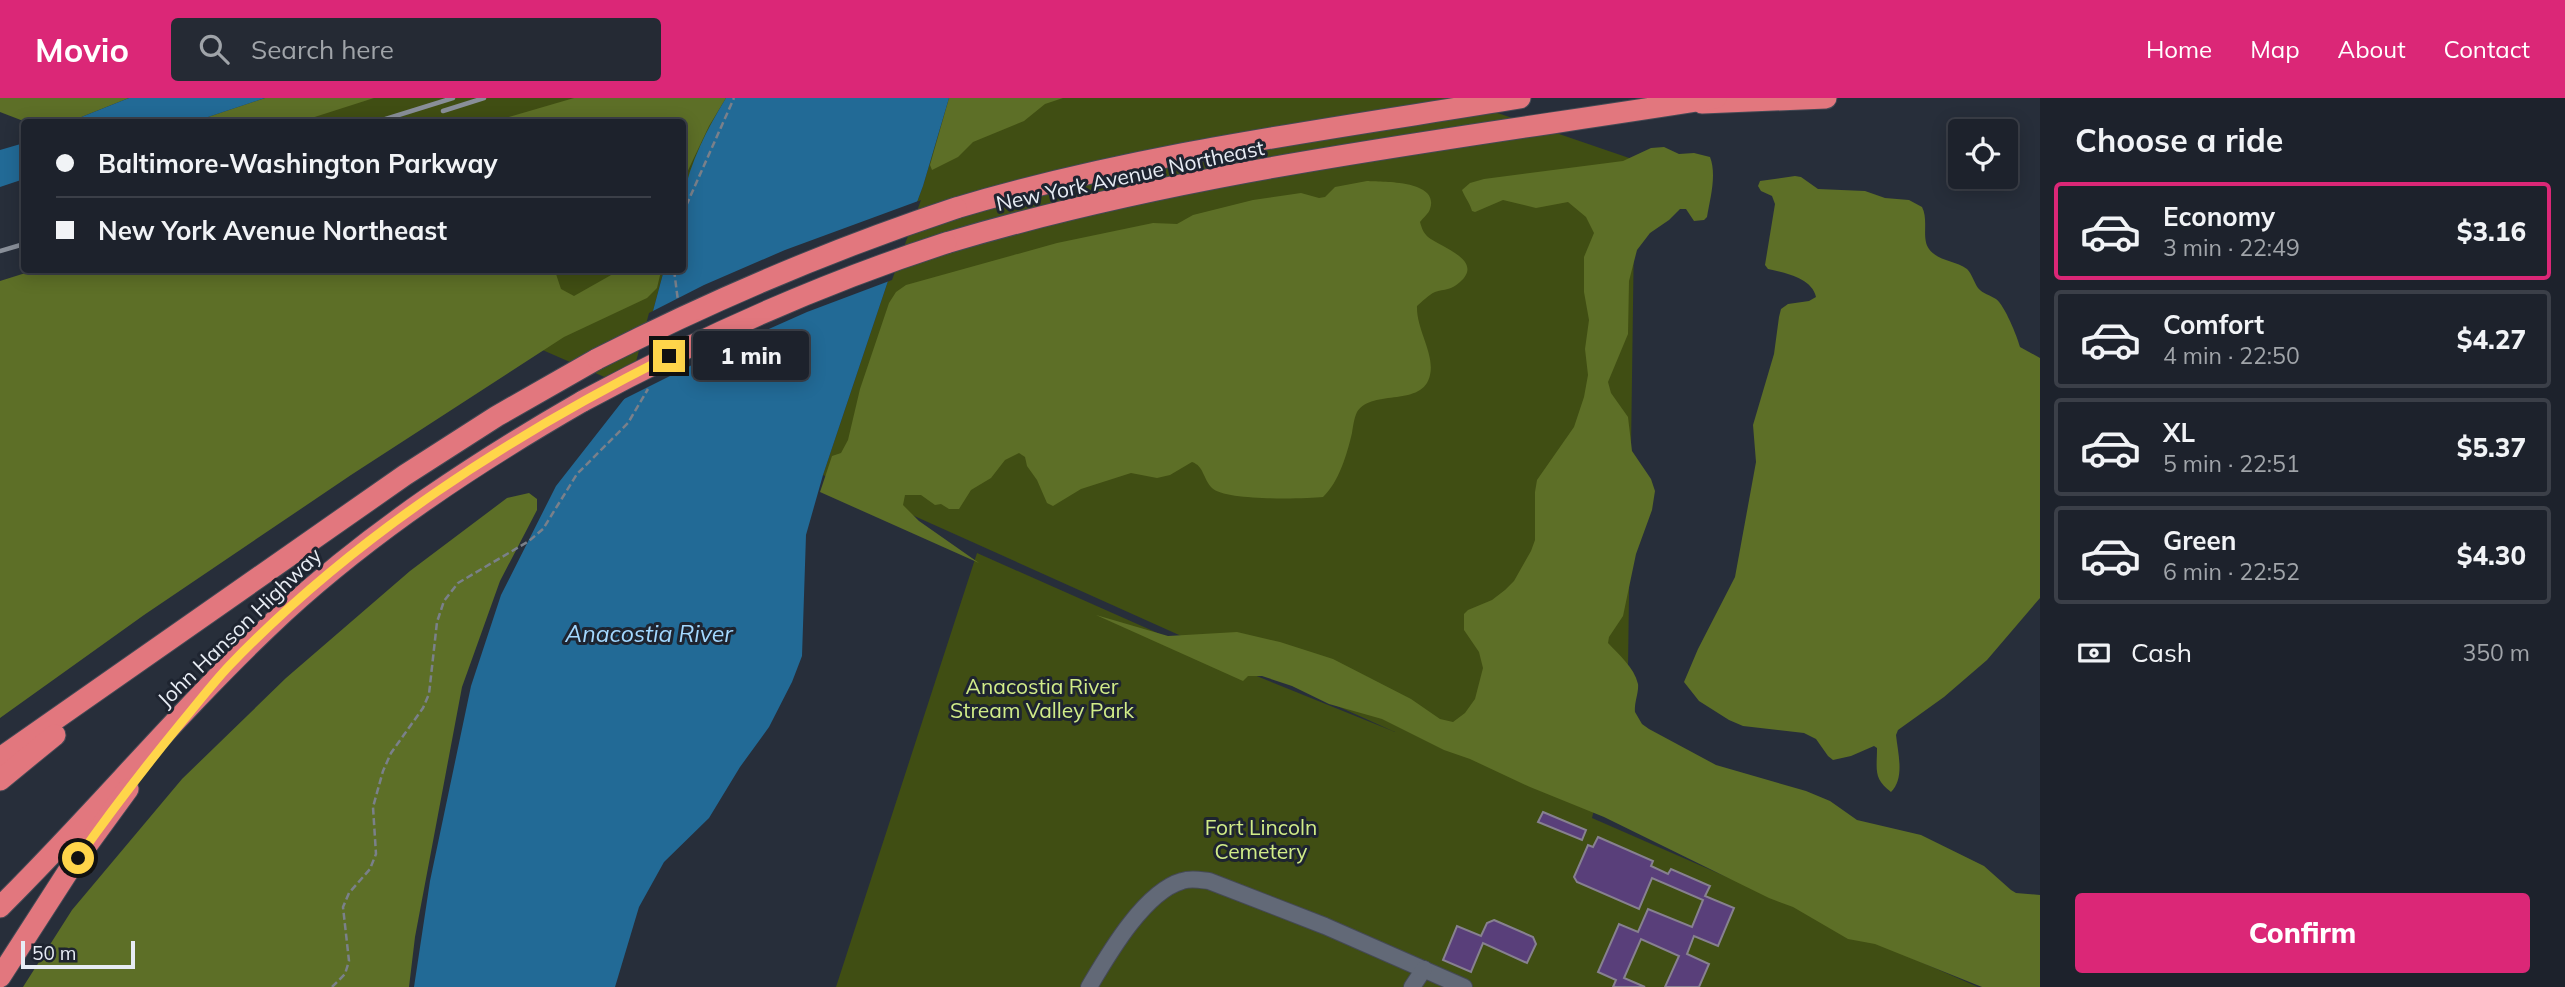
<!DOCTYPE html>
<meta charset="utf-8">
<style>
:root{--surface:#1d222c;--page:#252a34;--text:#f1f3f6;--muted:#a0a4a9;--line:#3b3f48;--accent:#db2777}
body{margin:0;font-family:Mulish,sans-serif;background:var(--page);color:var(--text);height:100vh;display:flex;flex-direction:column;font-size:26px;white-space:nowrap}
*{box-sizing:border-box;margin:0}
p{font-size:23px;color:var(--muted)}
.icon{flex:none;width:38px;height:38px;fill:none;stroke:currentColor;stroke-width:2;stroke-linecap:round;stroke-linejoin:round}
.map{position:relative;flex:1;overflow:hidden}
.sheet{display:flex;flex-direction:column;background:var(--surface);width:525px}
.sheet>*{flex:none}
.guide{position:absolute;left:21px;top:21px;width:665px;height:154px;border-radius:7px;box-shadow:0 4px 18px #0003,0 0 0 2px var(--line);display:grid;align-content:center;height:154px;padding:0 35px;background:var(--surface)}
.tools{position:absolute;left:1948px;top:21px;display:grid;gap:14px}
.tools a{display:grid;place-items:center;width:70px;height:70px;border-radius:7px;background:var(--surface);box-shadow:0 4px 18px #0003,0 0 0 2px var(--line);font-size:35px}
.scale{position:absolute;left:21px;bottom:18px;width:114px;box-sizing:border-box;padding-left:7px;border:4px solid #e7ecf4;border-top:0;font-size:19px;line-height:24px;white-space:nowrap;color:#e7ecf4;-webkit-text-stroke:5px #1e2430;paint-order:stroke}
.end{position:absolute;width:32px;height:32px;margin:-16px;border:9px solid #ffd54a;background:#111;box-shadow:0 0 0 4px #111}
.from{border-radius:50%}
.bubble{position:absolute;height:49px;border-radius:7px;background:var(--surface);box-shadow:0 4px 18px #0003,0 0 0 2px var(--line);font-size:23px;font-weight:800;line-height:49px;text-align:center}
.guide b{display:flex;align-items:center;gap:24px;height:66px;font-size:26px}
.guide b+b{border-top:2px solid var(--line)}
.guide i{width:18px;height:18px;background:var(--text)}
ul{padding:0;list-style:none}
li{display:flex;align-items:center;gap:21px;height:98px;margin:0 14px 10px;padding:0 21px;border:4px solid var(--line);border-radius:7px}
li div{flex:1}
li b{display:block;font-size:26px}
li em{font-style:normal;font-weight:800}
li.current{border-color:var(--accent)}
li>.icon{width:63px;height:63px;stroke-width:1.5}
h2{padding:0 35px;font-size:32px;line-height:84px}
.pay{display:flex;align-items:center;gap:18px;height:77px;padding:0 35px;font-size:26px}
.pay p{margin-inline-start:auto}
.action{display:flex;gap:14px;margin-top:auto;padding:14px 35px}
.action a{flex:1;height:80px;border-radius:7px;background:var(--accent);color:#fff;font-size:28px;font-weight:800;line-height:80px;text-align:center}
header{display:flex;align-items:center;gap:42px;box-sizing:border-box;height:98px;padding:0 35px;background:var(--accent);color:#fff}
header strong{font-size:33px}
nav{display:flex;gap:38px;margin-inline-start:auto;font-size:24px}
.search{width:490px;height:63px;background:var(--page);display:flex;align-items:center;gap:18px;box-sizing:border-box;padding:0 24px;border-radius:7px;color:var(--muted);font-size:26px}
main{display:flex;flex:1;min-height:0}
.map>svg:first-child{display:block}
.green{fill:#404e13}
.forest{fill:#5d6f27}
.water{fill:#226a96}
.pier{fill:#272e3a}
.building{fill:#593f7a;stroke:#878190;stroke-width:2}
.lines{fill:none;stroke-linecap:round;stroke-linejoin:round}
.minor-casing{stroke:#444954;stroke-width:18}
.highway-casing{stroke:#444954;stroke-width:23}
.path{stroke:#7a808a;stroke-width:2.5;stroke-dasharray:7 3.5;stroke-linecap:butt}
.minor{stroke:#626977;stroke-width:16}
.highway{stroke:#e2777e;stroke-width:21}
.rail{stroke:#898f99;stroke-width:4.5}
.highway-bridge-casing{stroke:#444954;stroke-width:23;stroke-linecap:butt}
.highway-bridge{stroke:#e2777e;stroke-width:21}
.route{stroke:#ffd54a;stroke-width:9}
.labels{text-anchor:middle;dominant-baseline:central;stroke-width:6;stroke-linejoin:round;paint-order:stroke}
.street-label{font-size:21px;fill:#e7ecf4;stroke:#1e2430}
.park-label{font-size:21px;fill:#d1ec88;stroke:#1e2430}
.water-label{font-size:23px;font-style:italic;fill:#a3d8ff;stroke:#1e2430}
</style>
<header>
<strong>Movio</strong>
<div class="search"><svg class="icon" aria-label="search" viewBox="0 0 24 24"><circle cx="10" cy="10" r="6"/><path d="M15 15l6 6"/></svg>Search here</div>
<nav><a>Home</a><a>Map</a><a>About</a><a>Contact</a></nav>
</header>
<main>
<div class="map">
<svg width="2040" height="889" viewBox="0 0 2040 889">
<rect width="100%" height="100%" fill="#272e3a"/>
<g class="green">
<path d="M 265,0 L 726,0 C 706,33 693,65 683,102 L 682,24 L 193,24 Z"/>
<polygon points="949,0 1454,0 1635,62 1628,571 1592,720 1978,889 836,889 977,455 1232,568 1395,634 823,377 891,174 923,88"/>
<polygon points="359,172 664,172 632,291"/>
</g>
<g class="forest">
<polygon points="0,0 129,0 69,24 26,24 0,14"/>
<polygon points="265,0 374,0 299,24 193,24"/>
<polygon points="574,0 726,0 709,28 683,83 682,24 492,24"/>
<polygon points="949,0 1063,0 1045,6 1024,23 973,44 958,59 932,72 930,67"/>
<path d="M 1664,49 L 1679,56 L 1694,55 L 1710,59 C 1717,77 1710,101 1707,119 L 1704,122 L 1694,123 L 1686,111 L 1680,111 L 1669,122 L 1650,135 L 1637,152 L 1629,183 L 1628,236 L 1608,284 L 1611,295 L 1628,319 L 1632,353 L 1651,381 L 1655,393 L 1652,412 L 1636,456 L 1623,518 L 1609,539 L 1608,545 C 1619,557 1634,569 1638,586 C 1639,594 1634,605 1635,614 L 1642,626 L 1649,631 L 1716,667 L 1806,693 L 1830,703 L 1857,722 L 1921,737 L 1984,768 L 2011,792 L 2016,795 L 2040,797 L 2040,889 L 1982,889 L 1875,846 L 1848,841 L 1793,809 L 1769,800 L 1604,719 L 1530,689 L 1470,661 L 1444,652 L 1382,621 L 1329,606 L 1292,588 L 1262,578 L 1248,578 L 1243,583 L 1096,517 L 1168,538 L 1237,534 L 1280,544 L 1333,561 L 1411,601 L 1440,621 L 1453,624 L 1465,615 L 1475,601 L 1483,570 L 1479,554 L 1464,532 L 1464,516 L 1468,512 L 1492,502 L 1505,492 L 1514,483 L 1531,453 L 1535,442 L 1535,394 L 1537,382 L 1574,329 L 1584,299 L 1588,277 L 1585,251 L 1589,222 L 1584,194 L 1584,159 L 1594,135 L 1586,119 L 1568,104 L 1536,110 L 1503,102 L 1475,114 L 1472,113 C 1470,105 1465,100 1462,92 L 1470,85 L 1484,81 L 1623,63 L 1651,50 Z"/>
<path d="M 1795,78 L 1801,79 L 1818,91 L 1865,93 L 1885,100 L 1909,102 L 1922,109 C 1929,122 1921,140 1929,151 C 1939,164 1955,162 1967,171 C 1972,176 1974,184 1978,190 C 1983,196 1990,197 1996,201 C 2005,208 2017,238 2020,249 L 2040,260 L 2040,500 L 1987,562 L 1944,599 L 1898,632 L 1896,637 C 1898,656 1905,680 1891,694 C 1873,680 1877,672 1877,650 L 1874,648 L 1851,658 L 1833,662 L 1828,658 L 1816,641 L 1804,635 L 1743,628 L 1729,622 L 1699,603 L 1684,584 L 1698,551 L 1735,479 L 1756,364 L 1753,327 L 1774,256 L 1779,219 L 1781,211 L 1788,206 L 1809,203 L 1816,199 C 1812,180 1785,175 1768,171 L 1765,167 L 1775,106 L 1772,98 L 1761,93 L 1758,88 L 1760,83 Z"/>
<path d="M 1367,83 C 1383,84 1440,82 1430,111 C 1429,115 1423,120 1420,124 C 1422,131 1423,134 1428,139 C 1440,149 1485,162 1460,184 C 1452,192 1444,191 1435,194 C 1428,197 1422,204 1417,208 C 1416,231 1435,256 1430,277 C 1423,310 1373,290 1357,314 C 1354,320 1353,329 1352,335 C 1347,356 1339,384 1323,399 C 1303,401 1225,403 1212,390 C 1203,381 1204,368 1192,364 L 1170,377 L 1157,380 L 1131,375 L 1081,391 L 1053,408 L 1047,405 L 1037,382 L 1027,368 L 1025,359 L 1019,355 L 1005,362 L 991,380 L 971,392 L 959,411 L 949,411 L 941,406 L 935,407 L 921,397 L 905,397 L 903,407 L 919,423 L 979,465 L 820,394 L 832,358 L 841,355 L 848,342 L 860,291 L 889,205 L 896,194 L 906,187 L 1057,145 L 1153,125 L 1177,126 L 1193,117 L 1253,102 L 1301,95 L 1319,100 L 1325,99 L 1335,89 Z"/>
<polygon points="35,172 562,172 556,176 561,191 574,198 620,172 660,172 661,173 657,190 647,200 564,239 351,377 144,517 0,620 0,183"/>
<polygon points="529,395 537,401 537,412 500,483 462,589 415,839 409,889 23,889 72,812 182,681 286,580 410,473 507,400"/>
</g>
<g class="water">
<polygon points="129,0 265,0 193,24 69,24"/>
<path d="M 726,0 L 949,0 L 923,88 L 891,174 L 823,377 L 806,437 L 802,558 L 792,584 L 769,629 L 740,669 L 709,720 L 664,764 L 639,809 L 615,889 L 414,889 L 430,783 L 471,588 L 501,497 L 556,388 L 632,291 L 664,172 L 682,172 C 683,149 679,123 683,100 C 690,64 707,31 726,0 Z"/>
<polygon points="24,45 24,81 0,89 0,52"/>
</g>
<polygon class="pier" points="921,102 892,182 807,214 728,249 618,304 629,290 649,215 704,187 785,152"/>
<g class="building">
<polygon points="1543,714 1586,732 1582,742 1538,724"/>
<polygon points="1598,739 1653,763 1651,768 1668,776 1671,771 1710,788 1705,798 1734,810 1718,848 1694,838 1687,856 1709,866 1699,889 1665,889 1679,858 1641,841 1624,880 1645,889 1613,889 1616,882 1598,874 1619,826 1638,834 1648,811 1692,829 1703,802 1652,780 1639,811 1577,784 1574,779 1588,747 1593,749"/>
<polygon points="1494,822 1533,839 1536,846 1527,865 1483,845 1471,874 1443,862 1457,828 1481,838 1487,825"/>
</g>
<g class="lines">
<defs>
<g id="minor">
<path d="M 1089,889 C 1108,857 1144,794 1182,783 C 1191,780 1200,782 1209,783 L 1325,828 L 1464,889"/>
<polyline points="1412,889 1424,871"/>
</g>
<g id="highway">
<polyline points="1702,5 1826,0"/>
<path d="M 956,110 C 1140,55 1331,31 1520,0"/>
<path d="M 946,145 C 1196,70 1459,41 1716,0"/>
<polyline points="0,660 405,377 497,318 597,261"/>
<polyline points="0,682 55,637"/>
<path d="M 0,809 C 97,713 184,607 284,514 C 375,431 477,364 583,303"/>
<polyline points="0,879 69,772 128,691"/>
</g>
</defs>
<use href="#minor" class="minor-casing"/>
<use href="#highway" class="highway-casing"/>
<g class="path">
<polyline points="682,117 734,0"/>
<polyline points="674,172 678,203"/>
<polyline points="332,889 345,876 349,863 343,809 349,795 370,771 376,756 373,709 383,673 391,655 423,610 429,596 437,524 444,503 458,485 529,443 543,431 577,376 628,325 648,291"/>
</g>
<use href="#minor" class="minor"/>
<use href="#highway" class="highway"/>
<g class="rail">
<polyline points="443,13 484,0"/>
<polyline points="376,24 453,0"/>
<polyline points="0,153 24,146"/>
</g>
<defs>
<g id="highway-bridge">
<path d="M 597,261 C 713,202 832,151 956,110"/>
<path d="M 583,303 C 700,240 819,186 946,145"/>
</g>
</defs>
<use href="#highway-bridge" class="highway-bridge-casing"/>
<use href="#highway-bridge" class="highway-bridge"/>
</g>
<g class="lines">
<path class="route" d="M 78,760 C 111,713 145,669 181,625 C 197,606 212,586 229,568 C 354,438 508,339 669,258"/>
</g>
<g class="labels">
<g class="street-label">
<text transform="translate(1130 77) rotate(-12)">New York Avenue Northeast</text>
<text transform="translate(239 529) rotate(-44)">John Hanson Highway</text>
</g>
<g class="park-label">
<text x="1042" y="588">Anacostia River<tspan x="1042" dy="24">Stream Valley Park</tspan></text>
<text x="1261" y="729">Fort Lincoln<tspan x="1261" dy="24">Cemetery</tspan></text>
</g>
<g class="water-label">
<text x="649" y="535">Anacostia River</text>
</g>
</g>
</svg>
<div class="tools">
<a><svg class="icon" aria-label="locate" viewBox="0 0 24 24"><circle cx="12" cy="12" r="6"/><path d="M12 2v4M12 18v4M2 12h4M18 12h4"/></svg></a>
</div>
<div class="scale">50 m</div>
<i class="end from" style="left:78px;top:760px"></i>
<i class="end" style="left:669px;top:258px"></i>
<div class="bubble" style="left:693px;top:233px;width:116px">1 min</div>
<div class="guide">
<b><i class="from"></i>Baltimore-Washington Parkway</b>
<b><i></i>New York Avenue Northeast</b>
</div>
</div>
<section class="sheet">
<h2>Choose a ride</h2>
<ul>
<li class="current"><svg class="icon" aria-label="car" viewBox="0 0 24 24"><path d="M5 17H2v-5l4-1 3-4h7l3 4 3 1v5h-3M9 17h6M6 11h13"/><circle cx="7" cy="17" r="2"/><circle cx="17" cy="17" r="2"/></svg><div><b>Economy</b><p>3 min · 22:49</p></div><em>$3.16</em></li>
<li><svg class="icon" aria-label="car" viewBox="0 0 24 24"><path d="M5 17H2v-5l4-1 3-4h7l3 4 3 1v5h-3M9 17h6M6 11h13"/><circle cx="7" cy="17" r="2"/><circle cx="17" cy="17" r="2"/></svg><div><b>Comfort</b><p>4 min · 22:50</p></div><em>$4.27</em></li>
<li><svg class="icon" aria-label="car" viewBox="0 0 24 24"><path d="M5 17H2v-5l4-1 3-4h7l3 4 3 1v5h-3M9 17h6M6 11h13"/><circle cx="7" cy="17" r="2"/><circle cx="17" cy="17" r="2"/></svg><div><b>XL</b><p>5 min · 22:51</p></div><em>$5.37</em></li>
<li><svg class="icon" aria-label="car" viewBox="0 0 24 24"><path d="M5 17H2v-5l4-1 3-4h7l3 4 3 1v5h-3M9 17h6M6 11h13"/><circle cx="7" cy="17" r="2"/><circle cx="17" cy="17" r="2"/></svg><div><b>Green</b><p>6 min · 22:52</p></div><em>$4.30</em></li>
</ul>
<div class="pay"><svg class="icon" aria-label="cash" viewBox="0 0 24 24"><path d="M3 7h18v10H3z"/><circle cx="12" cy="12" r="2"/></svg>Cash<p>350 m</p></div>
<div class="action"><a>Confirm</a></div>
</section>
</main>
